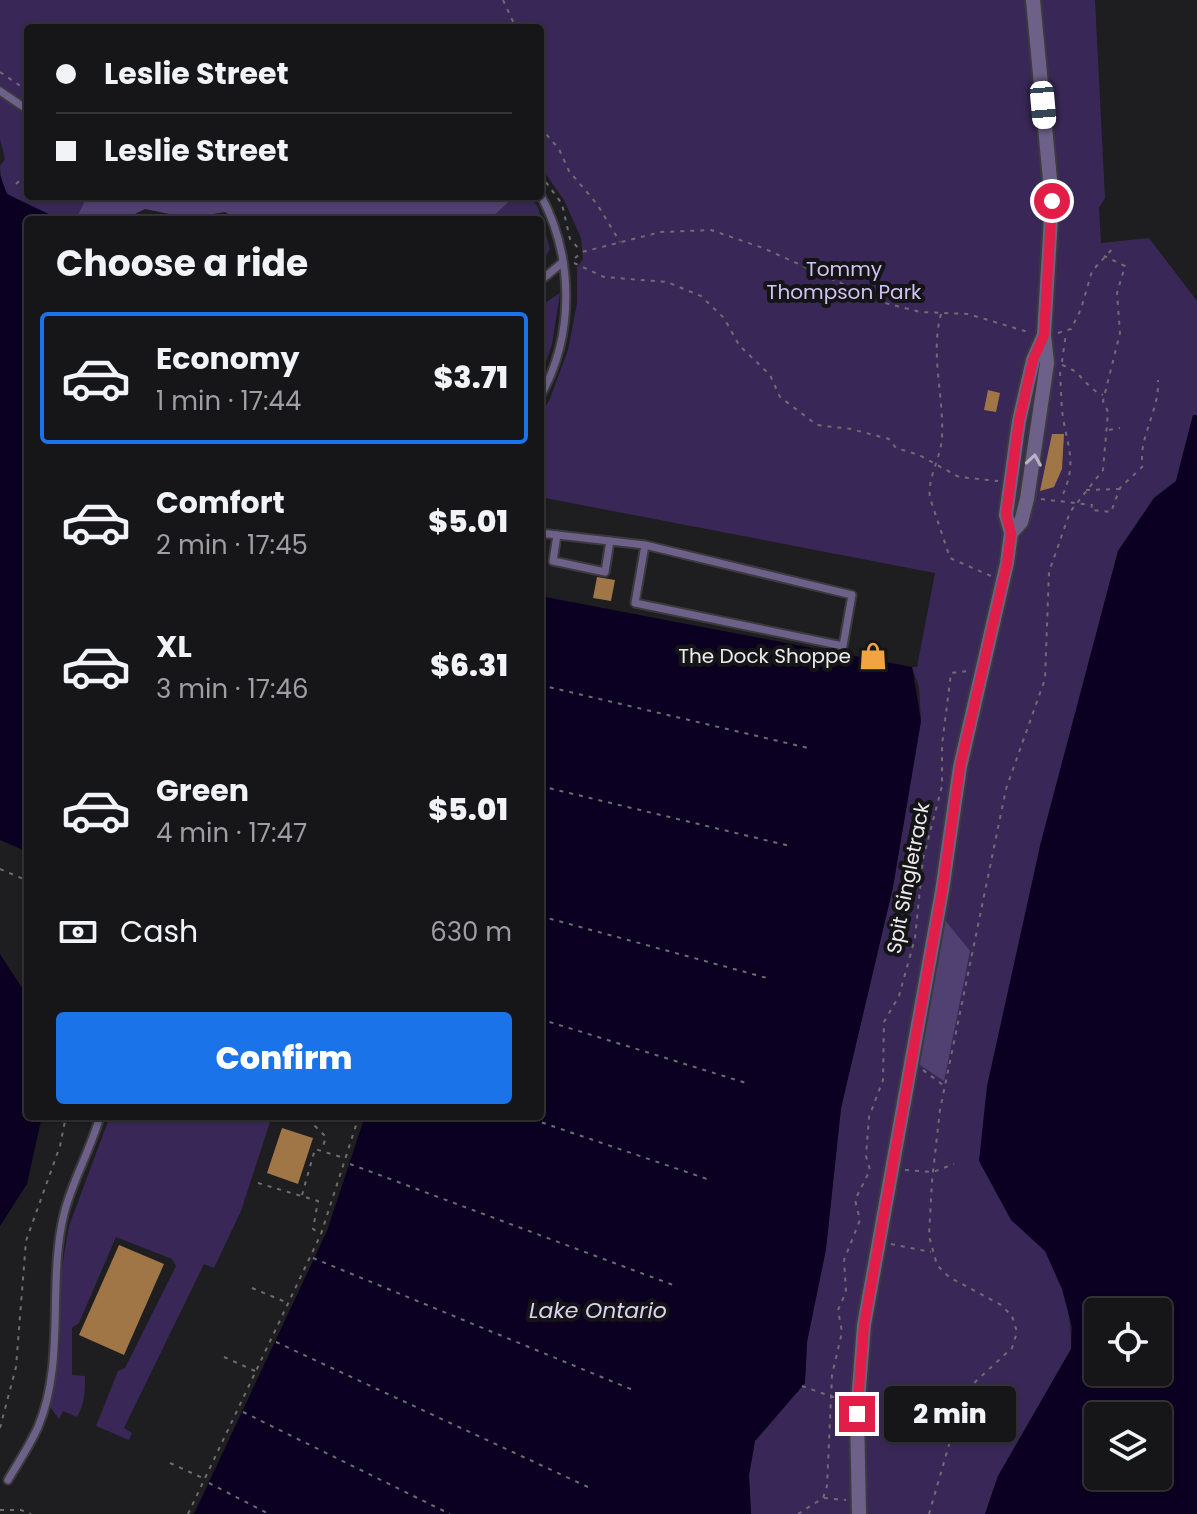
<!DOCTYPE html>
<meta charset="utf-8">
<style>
:root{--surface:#161618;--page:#232325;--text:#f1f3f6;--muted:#9e9fa2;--line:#353537;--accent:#1a73e8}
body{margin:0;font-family:Poppins,sans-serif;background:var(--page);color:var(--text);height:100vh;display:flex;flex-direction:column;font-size:30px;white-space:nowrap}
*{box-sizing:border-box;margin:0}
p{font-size:26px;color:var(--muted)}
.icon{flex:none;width:44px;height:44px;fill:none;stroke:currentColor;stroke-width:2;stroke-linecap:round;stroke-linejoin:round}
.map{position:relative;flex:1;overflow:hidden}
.drawer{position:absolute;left:24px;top:216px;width:520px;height:904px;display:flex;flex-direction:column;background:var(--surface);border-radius:8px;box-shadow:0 2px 6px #0004,0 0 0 2px var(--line)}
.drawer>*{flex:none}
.hud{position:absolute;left:24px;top:24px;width:520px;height:176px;border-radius:8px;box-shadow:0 2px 6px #0004,0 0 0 2px var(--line);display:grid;align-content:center;height:176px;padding:0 32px;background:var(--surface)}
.buttons{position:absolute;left:1084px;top:1298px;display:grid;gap:16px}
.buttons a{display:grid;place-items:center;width:88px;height:88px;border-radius:8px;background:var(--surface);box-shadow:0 2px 6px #0004,0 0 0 2px var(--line);font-size:40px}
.end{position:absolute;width:36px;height:36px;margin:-18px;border:10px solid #e11d48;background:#fff;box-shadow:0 0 0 4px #fff}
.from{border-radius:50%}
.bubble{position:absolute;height:56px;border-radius:8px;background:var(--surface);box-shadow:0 2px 6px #0004,0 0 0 2px var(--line);font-size:26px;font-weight:800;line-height:56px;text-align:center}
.car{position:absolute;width:24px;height:48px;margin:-24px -12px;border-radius:10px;box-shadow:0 0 6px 2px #0007;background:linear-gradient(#fff 24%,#345 0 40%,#fff 0 76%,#345 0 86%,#fff 0)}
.hud b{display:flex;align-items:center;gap:28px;height:76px;font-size:30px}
.hud b+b{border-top:2px solid var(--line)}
.hud i{width:20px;height:20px;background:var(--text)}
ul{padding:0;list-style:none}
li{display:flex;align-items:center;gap:24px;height:132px;margin:0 16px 12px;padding:0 16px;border:4px solid transparent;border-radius:8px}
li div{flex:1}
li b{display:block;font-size:30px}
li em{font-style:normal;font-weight:800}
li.on{border-color:var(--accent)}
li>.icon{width:72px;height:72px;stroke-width:1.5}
h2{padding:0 32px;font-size:36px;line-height:96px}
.pay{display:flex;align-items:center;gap:20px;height:88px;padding:0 32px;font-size:30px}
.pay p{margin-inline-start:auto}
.action{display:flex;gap:16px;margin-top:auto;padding:16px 32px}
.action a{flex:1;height:92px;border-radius:8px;background:var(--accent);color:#fff;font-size:32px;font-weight:800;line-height:92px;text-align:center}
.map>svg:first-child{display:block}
.green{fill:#392857}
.forest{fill:#514172}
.water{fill:#0b0021;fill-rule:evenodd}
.building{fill:#a07647}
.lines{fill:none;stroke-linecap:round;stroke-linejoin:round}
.lane-casing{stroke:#3b3a3d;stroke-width:11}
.street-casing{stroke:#3b3a3d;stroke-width:18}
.path{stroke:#6e6d70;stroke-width:2;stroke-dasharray:4 6;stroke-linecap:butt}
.lane{stroke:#6d6189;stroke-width:7}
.street{stroke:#6d6189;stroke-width:14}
.oneway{stroke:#b9b4c5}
.route{stroke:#e11d48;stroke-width:10}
.labels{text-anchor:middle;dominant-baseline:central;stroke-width:8;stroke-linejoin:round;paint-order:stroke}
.park-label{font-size:20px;fill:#d1c3f3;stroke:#151416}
.poi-label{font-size:20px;fill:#ecebed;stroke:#151416;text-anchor:end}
.street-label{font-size:20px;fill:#ecebed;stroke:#151416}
.water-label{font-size:22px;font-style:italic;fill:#dcd3f3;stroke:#151416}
</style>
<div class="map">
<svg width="1197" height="1514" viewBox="0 0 1197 1514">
<rect width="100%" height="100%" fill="#1e1d20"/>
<g class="green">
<path d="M 0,0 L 1095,0 L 1105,198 L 1099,208 L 1101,243 L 1149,238 L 1197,301 L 1197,415 L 1193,415 L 1176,481 L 1154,498 L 1118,551 L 1040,846 L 1011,1220 C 1022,1229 1036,1239 1045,1251 C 1064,1276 1072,1318 1071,1349 L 998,1476 L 985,1514 L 751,1514 L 749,1475 L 755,1441 L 805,1383 L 807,1342 L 826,1249 L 841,1108 L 893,887 L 921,721 L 919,687 L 912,667 L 917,667 L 935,573 L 540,497 L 540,414 L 549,401 L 568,350 L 577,303 L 577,267 L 583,259 L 581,238 L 564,200 L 540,166 L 540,28 L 28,28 L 28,196 L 135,196 L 121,220 C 84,220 27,221 2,187 L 0,166 L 5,159 L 0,139 Z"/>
<polygon points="530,196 538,207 550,249 540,266 540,220 489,220 514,197"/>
<polygon points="560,293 552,344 540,379 540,306"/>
<path d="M 110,1116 L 272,1116 L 241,1211 L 214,1268 L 204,1264 L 124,1428 L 132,1433 L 129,1440 L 96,1426 L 118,1371 L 125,1368 L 176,1266 L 172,1259 L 116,1237 L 79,1323 L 72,1328 L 72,1375 L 85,1376 C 85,1391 85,1403 77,1417 L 63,1411 L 59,1419 L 50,1407 L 60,1346 L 60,1278 L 69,1226 Z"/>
</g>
<g class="forest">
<polygon points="87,196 522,196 514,197 489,220 237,220 225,212 189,218 145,209 123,220 76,220"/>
<polygon points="944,919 970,951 944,1081 917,1063"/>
</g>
<g class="water">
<polygon points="0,175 7,194 61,220 28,220 28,852 0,840"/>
<path d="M 1193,415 L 1197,415 L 1197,1514 L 985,1514 L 998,1476 L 1071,1349 L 1072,1327 L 1062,1289 L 1045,1251 L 1011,1220 L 979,1161 L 987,1086 L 1040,846 L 1118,551 L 1154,498 L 1176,481 ZM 1098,1312 L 1158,1312 L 1158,1372 L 1098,1372 ZM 1098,1416 L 1158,1416 L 1158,1476 L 1098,1476 Z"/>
<polygon points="540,596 912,667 921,721 893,887 841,1108 826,1249 807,1342 805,1383 755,1441 749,1475 751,1514 194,1514 327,1231 365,1116 540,1116"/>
<polygon points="0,954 28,997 28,1116 42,1116 27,1184 0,1226"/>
</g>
<g class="building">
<polygon points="988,390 1000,393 996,412 984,410"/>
<polygon points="1052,434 1064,434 1062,469 1054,487 1040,491"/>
<polygon points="597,577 615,580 611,601 593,598"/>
<polygon points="282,1128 313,1138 298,1184 267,1173"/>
<polygon points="119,1245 164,1264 124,1355 79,1335"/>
</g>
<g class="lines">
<defs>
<g id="lane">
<polyline points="0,91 28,110"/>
<path d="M 540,194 C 574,256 575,335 540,397"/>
<polyline points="540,281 563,262"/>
<polyline points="540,533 645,545 852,595 843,646 635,603 645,545"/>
<polyline points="557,535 553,561 605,572 610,541"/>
<path d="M 8,1480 C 18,1463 30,1445 38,1427 C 66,1361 47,1283 64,1214 C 72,1181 91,1149 100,1116"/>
</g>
<g id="street">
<polyline points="1011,533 1021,522 1027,499 1047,363 1044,335 1052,201 1033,0"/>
<polyline points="859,1514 857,1414 864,1325 942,891 960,767 1007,563 1011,533 1006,515 1019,421 1033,360 1044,335"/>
</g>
</defs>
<use href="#lane" class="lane-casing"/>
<use href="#street" class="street-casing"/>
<g class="path">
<polyline points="503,0 516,28"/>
<polyline points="540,64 540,72"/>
<polyline points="0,72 28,91"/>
<polyline points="540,127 559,149 569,171 597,204 620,242"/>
<polyline points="540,174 562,204 570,239 581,251"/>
<polyline points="16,184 28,173"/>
<polyline points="575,258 582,252 661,232 711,230 763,248 885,303 920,312 968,314 1028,332"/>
<polyline points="574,263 604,277 667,282 701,296 724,318 739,345 770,375 780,397 817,425 851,429 889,439 896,448 919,455 959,477 998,481"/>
<path d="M 941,314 C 930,354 944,396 942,437 C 941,458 927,478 930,498 L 950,558 L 991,576"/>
<polyline points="1058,333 1071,329 1081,309 1092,271 1115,246"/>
<polyline points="1062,362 1066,333"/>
<path d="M 1062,365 C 1082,371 1085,388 1103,395"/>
<path d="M 1060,372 C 1061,387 1061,403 1063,418 C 1069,452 1077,464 1061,499"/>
<polyline points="1109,430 1120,428"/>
<polyline points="1086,490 1119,489"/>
<path d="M 1041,499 L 1092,505 L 1091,510 L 1111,512 L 1120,488 L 1143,466 C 1137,440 1160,410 1158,380"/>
<polyline points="540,685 808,748"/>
<polyline points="540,786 790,846"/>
<polyline points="0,869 28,881"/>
<polyline points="540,916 767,978"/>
<polyline points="540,1019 746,1083"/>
<polyline points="923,1070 943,1085"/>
<polyline points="318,1116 315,1126 326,1137 322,1149"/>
<polyline points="523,1116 707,1179"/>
<polyline points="350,1164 673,1285"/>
<polyline points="905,1170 933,1172 954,1164"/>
<polyline points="258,1183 318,1201 313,1229 321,1234"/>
<polyline points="302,1195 315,1149 344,1158"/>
<polyline points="891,1244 931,1252"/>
<polyline points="313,1258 633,1390"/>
<polyline points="252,1288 288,1303"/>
<polyline points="276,1342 588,1487"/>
<polyline points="224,1357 255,1371"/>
<polyline points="802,1386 833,1397 845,1398"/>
<polyline points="243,1412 450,1514"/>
<polyline points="0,1428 16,1367 26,1241 60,1146 66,1116"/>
<polyline points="170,1463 205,1479"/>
<polyline points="209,1483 269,1514"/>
<polyline points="824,1498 846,1500"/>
<polyline points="0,1510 21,1510 31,1514"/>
<polyline points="188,1514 321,1234 359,1116"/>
<polyline points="798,1514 823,1498 827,1486 832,1375 842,1332 838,1310 846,1292 844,1260 860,1220 855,1200 870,1170 866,1156 869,1117 883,1080 884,1022 899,996 915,938 923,859 942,786 942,745 951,673 969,671"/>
<polyline points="929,1514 962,1400 974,1383 1012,1348 1017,1332 1012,1316 1001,1305 949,1277 937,1265 929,1236 932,1181 940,1110 1006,789 1045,679 1049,572 1070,512 1103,470 1108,412 1103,401 1120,333 1117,293 1125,266 1104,256"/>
</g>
<use href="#lane" class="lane"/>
<use href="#street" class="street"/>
</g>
<defs><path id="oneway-chevron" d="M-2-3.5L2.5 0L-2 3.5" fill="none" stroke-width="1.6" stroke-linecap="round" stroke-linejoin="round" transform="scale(2)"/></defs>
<use class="oneway" href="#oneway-chevron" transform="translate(1034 460) rotate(-81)"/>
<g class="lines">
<polyline class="route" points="857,1414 864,1325 942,891 960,767 1007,563 1011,533 1006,515 1019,421 1033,360 1044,335 1052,201"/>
</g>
<defs>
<symbol id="shop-bare" viewBox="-9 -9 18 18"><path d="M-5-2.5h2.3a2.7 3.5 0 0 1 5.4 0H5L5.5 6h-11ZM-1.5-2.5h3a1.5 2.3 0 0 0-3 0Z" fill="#f3a442" stroke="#151416" stroke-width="2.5" paint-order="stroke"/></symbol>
</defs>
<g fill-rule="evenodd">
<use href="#shop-bare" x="853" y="636" width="40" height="40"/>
</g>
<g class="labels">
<g class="park-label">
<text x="844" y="269">Tommy<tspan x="844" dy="23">Thompson Park</tspan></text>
</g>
<g class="poi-label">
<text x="851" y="656">The Dock Shoppe</text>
</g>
<g class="street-label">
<text transform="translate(908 878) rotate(-79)">Spit Singletrack</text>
</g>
<g class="water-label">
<text x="598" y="1310">Lake Ontario</text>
</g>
</g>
</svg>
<div class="buttons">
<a><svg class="icon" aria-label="locate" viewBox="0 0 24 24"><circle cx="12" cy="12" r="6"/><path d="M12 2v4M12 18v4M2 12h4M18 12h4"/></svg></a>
<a><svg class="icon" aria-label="layers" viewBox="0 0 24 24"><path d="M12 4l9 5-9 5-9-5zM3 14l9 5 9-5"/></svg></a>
</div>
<i class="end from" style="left:1052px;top:201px"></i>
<i class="end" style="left:857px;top:1414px"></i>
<div class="bubble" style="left:884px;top:1386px;width:132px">2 min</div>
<i class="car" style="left:1043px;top:105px;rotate:175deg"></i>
<div class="hud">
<b><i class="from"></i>Leslie Street</b>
<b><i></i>Leslie Street</b>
</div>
<section class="drawer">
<h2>Choose a ride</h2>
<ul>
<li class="on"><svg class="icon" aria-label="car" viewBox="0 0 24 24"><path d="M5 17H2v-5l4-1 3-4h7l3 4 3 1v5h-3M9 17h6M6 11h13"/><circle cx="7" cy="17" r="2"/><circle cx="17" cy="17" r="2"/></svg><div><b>Economy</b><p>1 min · 17:44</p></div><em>$3.71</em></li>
<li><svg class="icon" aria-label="car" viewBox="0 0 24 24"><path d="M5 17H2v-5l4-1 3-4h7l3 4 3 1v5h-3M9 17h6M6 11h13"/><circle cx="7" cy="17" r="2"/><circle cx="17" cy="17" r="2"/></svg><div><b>Comfort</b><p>2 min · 17:45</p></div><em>$5.01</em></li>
<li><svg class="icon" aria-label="car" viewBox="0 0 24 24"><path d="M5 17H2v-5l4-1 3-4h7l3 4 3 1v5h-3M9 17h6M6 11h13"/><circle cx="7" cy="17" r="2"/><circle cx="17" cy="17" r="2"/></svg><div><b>XL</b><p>3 min · 17:46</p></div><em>$6.31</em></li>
<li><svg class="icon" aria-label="car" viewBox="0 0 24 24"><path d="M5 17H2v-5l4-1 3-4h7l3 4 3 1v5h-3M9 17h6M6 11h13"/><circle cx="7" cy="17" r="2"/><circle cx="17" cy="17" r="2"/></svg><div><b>Green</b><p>4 min · 17:47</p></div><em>$5.01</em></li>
</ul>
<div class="pay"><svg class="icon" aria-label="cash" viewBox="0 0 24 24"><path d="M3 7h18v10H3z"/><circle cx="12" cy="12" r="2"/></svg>Cash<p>630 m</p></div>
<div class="action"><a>Confirm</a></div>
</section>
</div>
